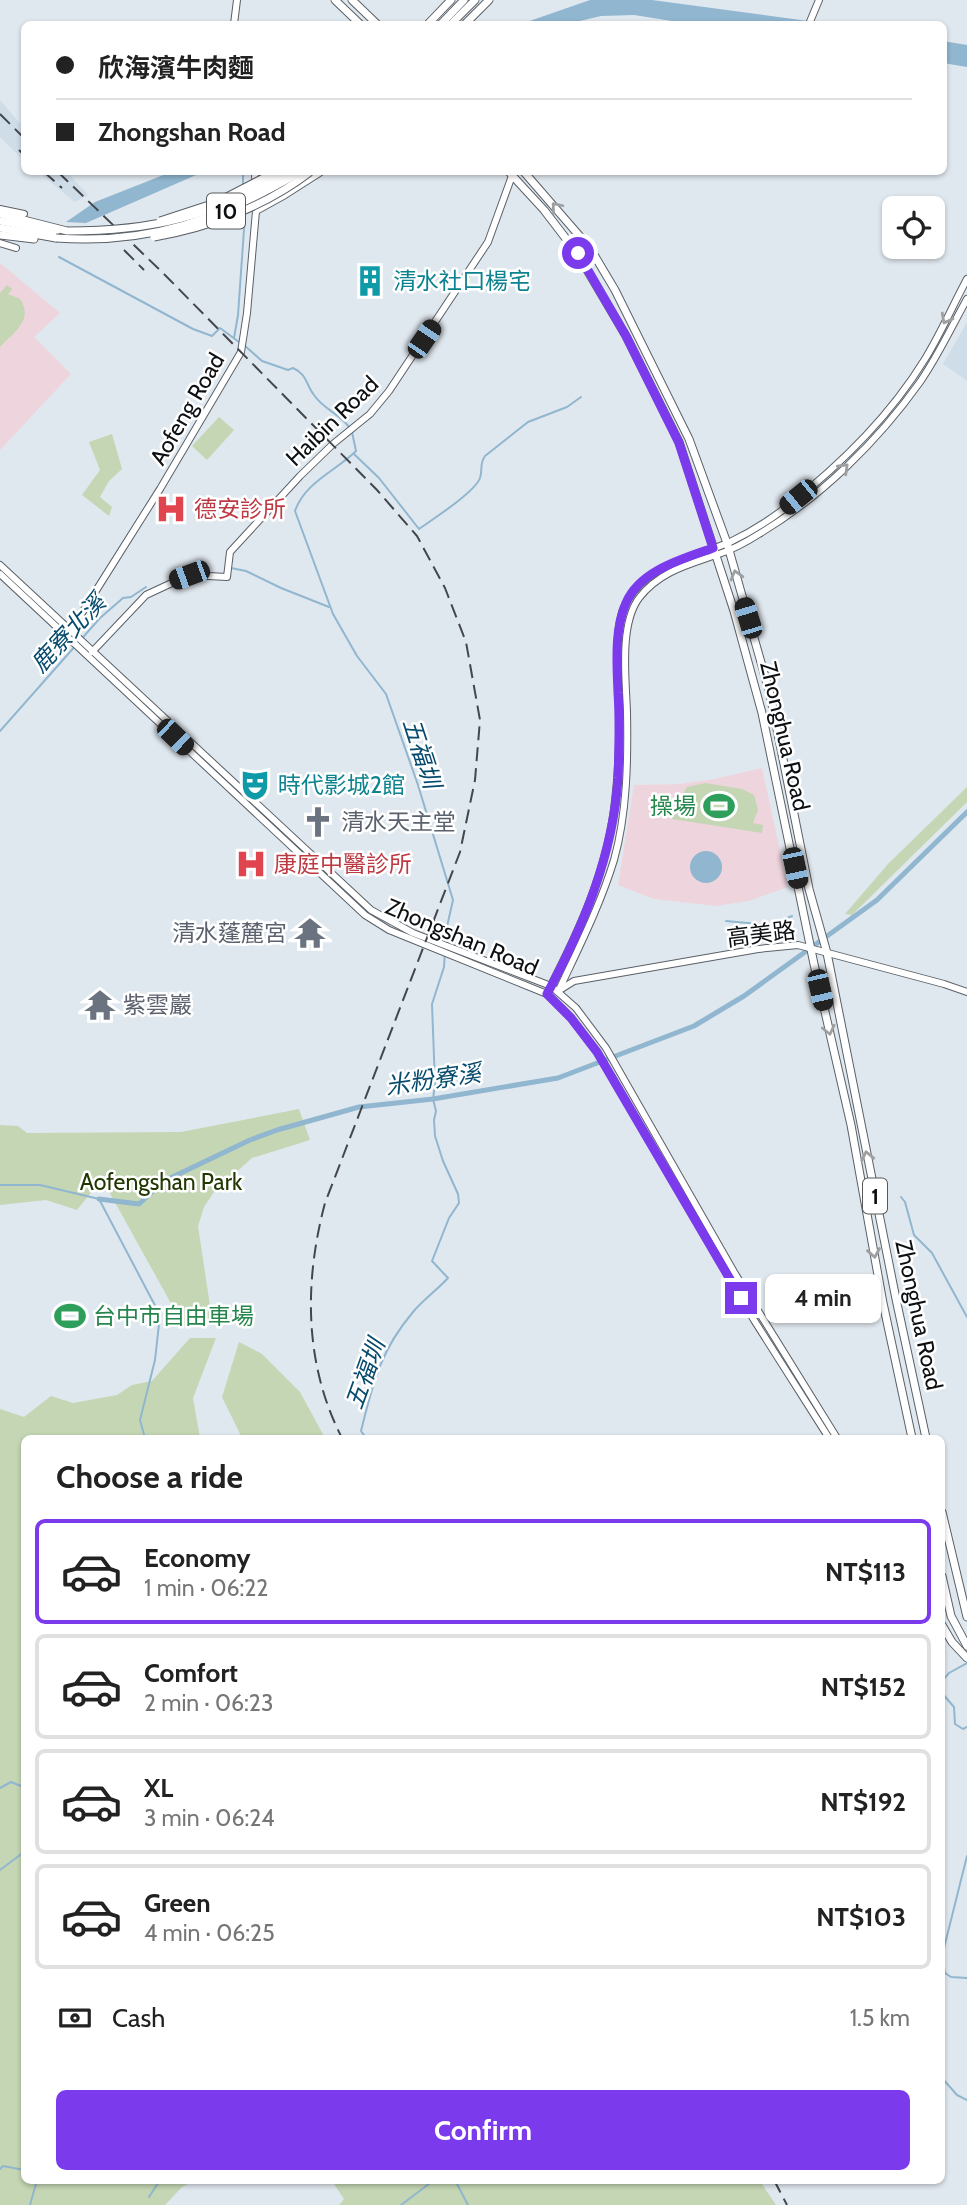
<!DOCTYPE html>
<meta charset="utf-8">
<style>
:root{--surface:#fff;--page:#f6f6f6;--text:#222;--muted:#767676;--line:#e0e0e0;--accent:#7c3aed}
body{margin:0;font-family:Cabin,"Noto Sans TC",sans-serif;background:var(--page);color:var(--text);height:100vh;display:flex;flex-direction:column;font-size:26px;white-space:nowrap}
*{box-sizing:border-box;margin:0}
p{font-size:23px;color:var(--muted)}
.icon{flex:none;width:38px;height:38px;fill:none;stroke:currentColor;stroke-width:2;stroke-linecap:round;stroke-linejoin:round}
.map{position:relative;flex:1;overflow:hidden}
.panel{position:absolute;left:21px;top:1435px;width:924px;height:749px;display:flex;flex-direction:column;background:var(--surface);border-radius:10px;box-shadow:0 2px 5px #0004}
.panel>*{flex:none}
.banner{position:absolute;left:21px;top:21px;width:926px;height:154px;border-radius:10px;box-shadow:0 2px 5px #0004;display:grid;align-content:center;height:154px;padding:0 35px;background:var(--surface)}
.controls{position:absolute;left:882px;top:196px;display:grid;gap:14px}
.controls a{display:grid;place-items:center;width:63px;height:63px;border-radius:10px;background:var(--surface);box-shadow:0 2px 5px #0004;font-size:35px}
.end{position:absolute;width:32px;height:32px;margin:-16px;border:9px solid #7c3aed;background:#fff;box-shadow:0 0 0 4px #fff}
.from{border-radius:50%}
.bubble{position:absolute;height:49px;border-radius:10px;background:var(--surface);box-shadow:0 2px 5px #0004;font-size:23px;font-weight:700;line-height:49px;text-align:center}
.car{position:absolute;width:21px;height:42px;margin:-21px -10px;border-radius:9px;box-shadow:0 0 5px 2px #0007;background:linear-gradient(#222 24%,#8ab4d8 0 40%,#222 0 76%,#8ab4d8 0 86%,#222 0)}
.banner b{display:flex;align-items:center;gap:24px;height:66px;font-size:26px}
.banner b+b{border-top:2px solid var(--line)}
.banner i{width:18px;height:18px;background:var(--text)}
ul{padding:0;list-style:none}
li{display:flex;align-items:center;gap:21px;height:105px;margin:0 14px 10px;padding:0 21px;border:4px solid var(--line);border-radius:10px}
li div{flex:1}
li b{display:block;font-size:26px}
li em{font-style:normal;font-weight:700}
li.on{border-color:var(--accent)}
li>.icon{width:63px;height:63px;stroke-width:1.5}
h2{padding:0 35px;font-size:32px;line-height:84px}
.pay{display:flex;align-items:center;gap:18px;height:77px;padding:0 35px;font-size:26px}
.pay p{margin-inline-start:auto}
.action{display:flex;gap:14px;margin-top:auto;padding:14px 35px}
.action a{flex:1;height:80px;border-radius:10px;background:var(--accent);color:#fff;font-size:28px;font-weight:700;line-height:80px;text-align:center}
.map>svg:first-child{display:block}
.built{fill:#cfdde9}
.education{fill:#eed5dd}
.green{fill:#c4d6b4}
.water{fill:#91b6cf}
.lines{fill:none;stroke-linecap:round;stroke-linejoin:round}
.stream{stroke:#91b6cf;stroke-width:2}
.canal{stroke:#91b6cf;stroke-width:5}
.minor-casing{stroke:#5a6067;stroke-width:8}
.major-casing{stroke:#5a6067;stroke-width:9}
.minor{stroke:#fff;stroke-width:6}
.major{stroke:#fff;stroke-width:7}
.rail{stroke:#43474b;stroke-width:2;stroke-dasharray:14 7;stroke-linecap:butt}
.major-bridge-casing{stroke:#5a6067;stroke-width:9;stroke-linecap:butt}
.major-bridge{stroke:#fff;stroke-width:7}
.oneway{stroke:#9e9fa0}
.route{stroke:#7c3aed;stroke-width:9}
.labels{text-anchor:middle;dominant-baseline:central;stroke-width:5;stroke-linejoin:round;paint-order:stroke}
.shield{fill:#fff;stroke:#565859;stroke-width:2}
.shield-label{font-size:21px;font-weight:bold;fill:#0d1012}
.culture-label{font-size:23px;fill:#0d838f;stroke:#fff;text-anchor:start}
.street-label{font-size:23px;fill:#0d1012;stroke:#fff}
.health-label{font-size:23px;fill:#be3a42;stroke:#fff;text-anchor:start}
.leisure-label{font-size:23px;fill:#27864d;stroke:#fff;text-anchor:end}
.worship-label{font-size:23px;fill:#5b616d;stroke:#fff;text-anchor:start}
.park-label{font-size:23px;fill:#213700;stroke:#fff}
.water-label{font-size:24px;font-style:italic;fill:#064b6d;stroke:#fff}
</style>
<div class="map">
<svg width="967" height="2205" viewBox="0 0 967 2205">
<rect width="100%" height="100%" fill="#e0e8ef"/>
<g class="built">
<polygon points="0,100 24,128 24,161 0,137"/>
<polygon points="38,172 67,172 88,195 75,202"/>
<polygon points="967,322 967,381 943,364"/>
</g>
<g class="education">
<polygon points="0,263 60,313 34,337 71,374 0,450"/>
<polygon points="762,768 788,887 749,901 716,906 654,899 618,885 634,785 680,784 714,779"/>
</g>
<g class="green">
<path d="M 7,285 L 12,289 L 8,294 L 20,299 C 34,320 14,332 0,347 L 0,293 Z"/>
<polygon points="219,417 234,430 207,460 192,446"/>
<polygon points="112,434 122,469 109,481 100,497 112,507 109,516 82,495 100,470 89,442"/>
<polygon points="705,783 742,789 754,795 758,810 753,823 763,825 762,833 672,819 673,811 682,812 681,797 687,787"/>
<polygon points="967,787 967,802 852,915 845,914 888,864"/>
<polygon points="299,1109 310,1140 252,1158 214,1192 204,1207 198,1226 212,1319 183,1325 102,1179 77,1210 46,1200 0,1205 0,1125 18,1126 27,1133 181,1132"/>
<polygon points="190,1338 216,1338 193,1398 200,1438 24,1438 24,2180 194,2181 182,2187 165,2205 0,2205 0,1409 24,1417 51,1396 73,1403 117,1395 132,1385 152,1381"/>
<polygon points="239,1342 262,1354 300,1392 325,1438 242,1438 222,1397"/>
<polygon points="332,2181 760,2181 776,2205 339,2205 344,2199"/>
</g>
<g class="water">
<polygon points="590,0 652,0 830,24 691,24 634,15 601,16 567,24 521,24"/>
<polygon points="943,41 967,45 967,67 943,63"/>
<polygon points="171,172 203,172 86,223 66,222 95,202"/>
<circle cx="706" cy="867" r="16"/>
</g>
<g class="lines">
<g class="stream">
<polyline points="243,172 243,184"/>
<polyline points="59,257 193,329 212,336 220,328 239,342"/>
<polyline points="234,338 238,315 245,215"/>
<path d="M 244,345 L 262,361 L 288,370 L 293,368 C 307,374 306,385 314,395 C 323,409 340,414 349,427"/>
<path d="M 352,432 L 356,451 C 336,471 305,482 295,511 L 333,614 L 357,656 L 386,694 L 418,785 L 453,900 L 446,931 L 444,967 L 432,1004 L 435,1084 L 433,1099 L 436,1111 L 434,1120 L 435,1136 L 443,1161 L 458,1194 L 459,1203 L 449,1218 L 432,1261 L 448,1278 C 437,1290 423,1300 413,1312 C 380,1351 373,1383 361,1431 L 366,1438"/>
<path d="M 354,454 L 379,478 L 419,529 C 433,519 475,492 480,478 C 483,470 479,464 485,456 L 528,422 L 567,407 L 581,397"/>
<polyline points="231,568 246,571 281,588 329,607"/>
<polyline points="0,731 100,618 123,598 131,597 146,587"/>
<polyline points="726,921 770,925 792,916"/>
<polyline points="0,1185 40,1185 99,1199 160,1315 155,1360 140,1420 145,1438"/>
<polyline points="901,1197 905,1202 914,1235 932,1253 967,1317"/>
<polyline points="942,1681 949,1673 967,1663"/>
<polyline points="942,1693 954,1707 955,1724 963,1729 967,1727"/>
<polyline points="0,1788 11,1782 21,1786 24,1782"/>
<polyline points="967,1856 942,1956 945,1973 951,1977 967,1978"/>
<polyline points="0,1870 24,1852"/>
<polyline points="942,2078 957,2095 967,2100"/>
<polyline points="0,2169 3,2166 24,2170"/>
<polyline points="455,2180 468,2205"/>
<polyline points="149,2197 160,2180"/>
<polyline points="30,2205 37,2180"/>
<polyline points="401,2205 434,2180"/>
</g>
<polyline class="canal" points="99,1199 139,1204 164,1181 250,1140 277,1130 359,1107 433,1099 558,1078 694,1026 744,996 877,900 967,812"/>
<defs>
<g id="minor">
<polyline points="234,24 237,0"/>
<polyline points="809,24 819,0"/>
<polyline points="0,209 24,214"/>
<polyline points="256,211 285,195 321,172"/>
<polyline points="0,243 16,248"/>
<polyline points="0,565 371,910 413,933 551,986 576,1008 606,1048 734,1272 837,1438"/>
<polyline points="0,574 365,915 389,930 547,994 571,1018 597,1052 754,1320 829,1438"/>
<polyline points="70,632 160,489 241,352 247,313 256,211 255,172"/>
<polyline points="92,652 146,595 189,575 227,577 230,552 300,476 333,444 370,414 389,391 488,242 513,173"/>
<path d="M 549,989 C 580,929 608,868 615,801 C 619,766 620,730 619,695 C 618,669 613,624 627,601 C 649,563 694,558 730,542 C 749,533 768,521 784,509 C 837,468 890,416 925,359 C 941,333 953,305 967,279"/>
<polyline points="558,991 574,981 758,949 798,945 944,984 967,992"/>
<path d="M 558,992 C 578,949 600,906 614,860 C 627,814 628,760 627,712 C 626,680 619,625 639,598 C 659,572 687,565 716,555 C 732,550 745,543 759,534 C 821,497 878,441 920,382 C 938,356 952,326 967,299"/>
</g>
<g id="major">
<polyline points="335,0 360,24"/>
<polyline points="352,0 377,24"/>
<polyline points="428,24 451,0"/>
<polyline points="441,24 464,0"/>
<polyline points="451,24 475,0"/>
<polyline points="465,24 489,0"/>
<polyline points="509,172 544,210 577,253 626,336 679,442 734,611 762,713 814,964 851,1125 883,1303 912,1438"/>
<polyline points="524,172 590,248 615,290 689,439 727,543 770,694 809,889 827,953 896,1299 926,1438"/>
<polyline points="0,214 67,231"/>
<polyline points="0,221 56,232"/>
<polyline points="0,228 56,238"/>
<polyline points="0,235 34,239"/>
<polyline points="942,1512 967,1617"/>
<polyline points="942,1576 951,1616 967,1646"/>
<polyline points="942,1625 952,1642 967,1658"/>
</g>
</defs>
<use href="#minor" class="minor-casing"/>
<use href="#major" class="major-casing"/>
<use href="#minor" class="minor"/>
<use href="#major" class="major"/>
<g class="rail">
<polyline points="0,114 24,138"/>
<polyline points="19,150 24,155"/>
<polyline points="44,172 62,188"/>
<path d="M 58,172 L 163,273 L 377,490 L 417,536 L 445,588 L 466,642 L 480,720 L 475,780 L 460,852 L 325,1203 C 304,1282 304,1364 342,1438"/>
<polyline points="124,250 144,270"/>
<polyline points="774,2180 787,2205"/>
</g>
<defs>
<g id="major-bridge">
<polyline points="160,221 215,203 275,172"/>
<path d="M 67,231 C 153,231 212,217 287,172"/>
<path d="M 154,237 C 208,228 266,206 310,172"/>
<path d="M 56,238 C 149,245 221,219 300,172"/>
</g>
</defs>
<use href="#major-bridge" class="major-bridge-casing"/>
<use href="#major-bridge" class="major-bridge"/>
</g>
<defs><path id="oneway-chevron" d="M-2-3.5L2.5 0L-2 3.5" fill="none" stroke-width="1.6" stroke-linecap="round" stroke-linejoin="round" transform="scale(1.75)"/></defs>
<g class="oneway">
<use href="#oneway-chevron" transform="translate(556 207) rotate(-130)"/>
<use href="#oneway-chevron" transform="translate(946 319) rotate(118)"/>
<use href="#oneway-chevron" transform="translate(844 468) rotate(-44)"/>
<use href="#oneway-chevron" transform="translate(736 575) rotate(-106)"/>
<use href="#oneway-chevron" transform="translate(829 1030) rotate(77)"/>
<use href="#oneway-chevron" transform="translate(867 1156) rotate(-102)"/>
<use href="#oneway-chevron" transform="translate(874 1253) rotate(80)"/>
</g>
<g class="lines">
<path class="route" d="M 578,253 L 626,336 L 679,443 L 713,548 C 683,559 640,570 626,603 C 614,630 617,665 618,693 C 620,721 619,751 618,778 C 613,856 583,927 547,994 L 571,1018 L 597,1052 L 741,1298"/>
</g>
<defs>
<symbol id="building-bare" viewBox="-9 -9 18 18"><path d="M-4-6H4V6H1V3H-1V6H-4ZM-2.5-4.3h1.7v1.8h-1.7ZM.8-4.3h1.7v1.8H.8ZM-2.5-1h1.7V.8h-1.7ZM.8-1h1.7V.8H.8Z" fill="#0f9aa8" stroke="#fff" stroke-width="2.5" paint-order="stroke"/></symbol>
<symbol id="hospital-bare" viewBox="-9 -9 18 18"><path d="M-5-5h3v3.5h4V-5h3V5h-3V1.5h-4V5h-3Z" fill="#e0444e" stroke="#fff" stroke-width="2.5" paint-order="stroke"/></symbol>
<symbol id="theatre-bare" viewBox="-9 -9 18 18"><path d="M-5-5.5Q0-4 5-5.5V0Q5 5 0 6Q-5 5-5 0ZM-3.3-2.5H-1v1.5H-3.3ZM1-2.5H3.3v1.5H1ZM-2.8 1Q0 5.5 2.8 1Z" fill="#0f9aa8" stroke="#fff" stroke-width="2.5" paint-order="stroke"/></symbol>
<symbol id="stadium-bare" viewBox="-9 -9 18 18"><path d="M0-5a6.5 5 0 1 0 0 10a6.5 5 0 1 0 0-10ZM-3.5-1.8h7v3.6h-7Z" fill="#2e9e5b" stroke="#fff" stroke-width="2.5" paint-order="stroke"/></symbol>
<symbol id="church-bare" viewBox="-9 -9 18 18"><path d="M-1.2-6h2.4v3.5h3.3v2.4h-3.3V6h-2.4V-.1h-3.3v-2.4h3.3Z" fill="#6b7280" stroke="#fff" stroke-width="2.5" paint-order="stroke"/></symbol>
<symbol id="temple-bare" viewBox="-9 -9 18 18"><path d="M0-6L5-2H3V0L6.5 2.5H4V6H1.5V3h-3V6H-4V2.5H-6.5L-3 0V-2H-5Z" fill="#6b7280" stroke="#fff" stroke-width="2.5" paint-order="stroke"/></symbol>
</defs>
<g fill-rule="evenodd">
<use href="#building-bare" x="348" y="259" width="44" height="44"/>
<use href="#hospital-bare" x="149" y="487" width="44" height="44"/>
<use href="#theatre-bare" x="233" y="763" width="44" height="44"/>
<use href="#stadium-bare" x="697" y="784" width="44" height="44"/>
<use href="#church-bare" x="296" y="800" width="44" height="44"/>
<use href="#hospital-bare" x="229" y="842" width="44" height="44"/>
<use href="#temple-bare" x="288" y="911" width="44" height="44"/>
<use href="#temple-bare" x="78" y="983" width="44" height="44"/>
<use href="#stadium-bare" x="48" y="1294" width="44" height="44"/>
</g>
<g class="labels">
<g class="shield">
<rect x="207" y="193.5" width="38" height="35" rx="5"/>
<rect x="863" y="1178.5" width="24" height="35" rx="5"/>
</g>
<g class="shield-label">
<text x="226" y="211">10</text>
<text x="875" y="1196">1</text>
</g>
<g class="culture-label">
<text x="393" y="281">清水社口楊宅</text>
<text x="278" y="785">時代影城2館</text>
</g>
<g class="street-label">
<text transform="translate(187 409) rotate(-60)">Aofeng Road</text>
<text transform="translate(332 421) rotate(-44)">Haibin Road</text>
<text transform="translate(785 736) rotate(77)">Zhonghua Road</text>
<text transform="translate(761 934) rotate(-7)">高美路</text>
<text transform="translate(462 937) rotate(23)">Zhongshan Road</text>
<text transform="translate(919 1315) rotate(78)">Zhonghua Road</text>
</g>
<g class="health-label">
<text x="194" y="509">德安診所</text>
<text x="274" y="864">康庭中醫診所</text>
</g>
<g class="leisure-label">
<text x="696" y="806">操場</text>
<text x="93" y="1316" text-anchor="start">台中市自由車場</text>
</g>
<g class="worship-label">
<text x="341" y="822">清水天主堂</text>
<text x="287" y="933" text-anchor="end">清水蓬麓宮</text>
<text x="123" y="1005">紫雲巖</text>
</g>
<g class="park-label">
<text x="161" y="1182">Aofengshan Park</text>
</g>
<g class="water-label">
<text transform="translate(68 633) rotate(-47)">鹿寮北溪</text>
<text transform="translate(422 753) rotate(72)">五福圳</text>
<text transform="translate(433 1079) rotate(-8)">米粉寮溪</text>
<text transform="translate(365 1374) rotate(-70)">五福圳</text>
</g>
</g>
</svg>
<div class="controls">
<a><svg class="icon" aria-label="locate" viewBox="0 0 24 24"><circle cx="12" cy="12" r="6"/><path d="M12 2v4M12 18v4M2 12h4M18 12h4"/></svg></a>
</div>
<i class="end from" style="left:578px;top:253px"></i>
<i class="end" style="left:741px;top:1298px"></i>
<div class="bubble" style="left:765px;top:1274px;width:116px">4 min</div>
<i class="car" style="left:424px;top:339px;rotate:34deg"></i>
<i class="car" style="left:798px;top:497px;rotate:231deg"></i>
<i class="car" style="left:189px;top:575px;rotate:250deg"></i>
<i class="car" style="left:748px;top:618px;rotate:343deg"></i>
<i class="car" style="left:175px;top:737px;rotate:134deg"></i>
<i class="car" style="left:795px;top:868px;rotate:168deg"></i>
<i class="car" style="left:820px;top:990px;rotate:167deg"></i>
<div class="banner">
<b><i class="from"></i>欣海濱牛肉麵</b>
<b><i></i>Zhongshan Road</b>
</div>
<section class="panel">
<h2>Choose a ride</h2>
<ul>
<li class="on"><svg class="icon" aria-label="car" viewBox="0 0 24 24"><path d="M5 17H2v-5l4-1 3-4h7l3 4 3 1v5h-3M9 17h6M6 11h13"/><circle cx="7" cy="17" r="2"/><circle cx="17" cy="17" r="2"/></svg><div><b>Economy</b><p>1 min · 06:22</p></div><em>NT$113</em></li>
<li><svg class="icon" aria-label="car" viewBox="0 0 24 24"><path d="M5 17H2v-5l4-1 3-4h7l3 4 3 1v5h-3M9 17h6M6 11h13"/><circle cx="7" cy="17" r="2"/><circle cx="17" cy="17" r="2"/></svg><div><b>Comfort</b><p>2 min · 06:23</p></div><em>NT$152</em></li>
<li><svg class="icon" aria-label="car" viewBox="0 0 24 24"><path d="M5 17H2v-5l4-1 3-4h7l3 4 3 1v5h-3M9 17h6M6 11h13"/><circle cx="7" cy="17" r="2"/><circle cx="17" cy="17" r="2"/></svg><div><b>XL</b><p>3 min · 06:24</p></div><em>NT$192</em></li>
<li><svg class="icon" aria-label="car" viewBox="0 0 24 24"><path d="M5 17H2v-5l4-1 3-4h7l3 4 3 1v5h-3M9 17h6M6 11h13"/><circle cx="7" cy="17" r="2"/><circle cx="17" cy="17" r="2"/></svg><div><b>Green</b><p>4 min · 06:25</p></div><em>NT$103</em></li>
</ul>
<div class="pay"><svg class="icon" aria-label="cash" viewBox="0 0 24 24"><path d="M3 7h18v10H3z"/><circle cx="12" cy="12" r="2"/></svg>Cash<p>1.5 km</p></div>
<div class="action"><a>Confirm</a></div>
</section>
</div>
